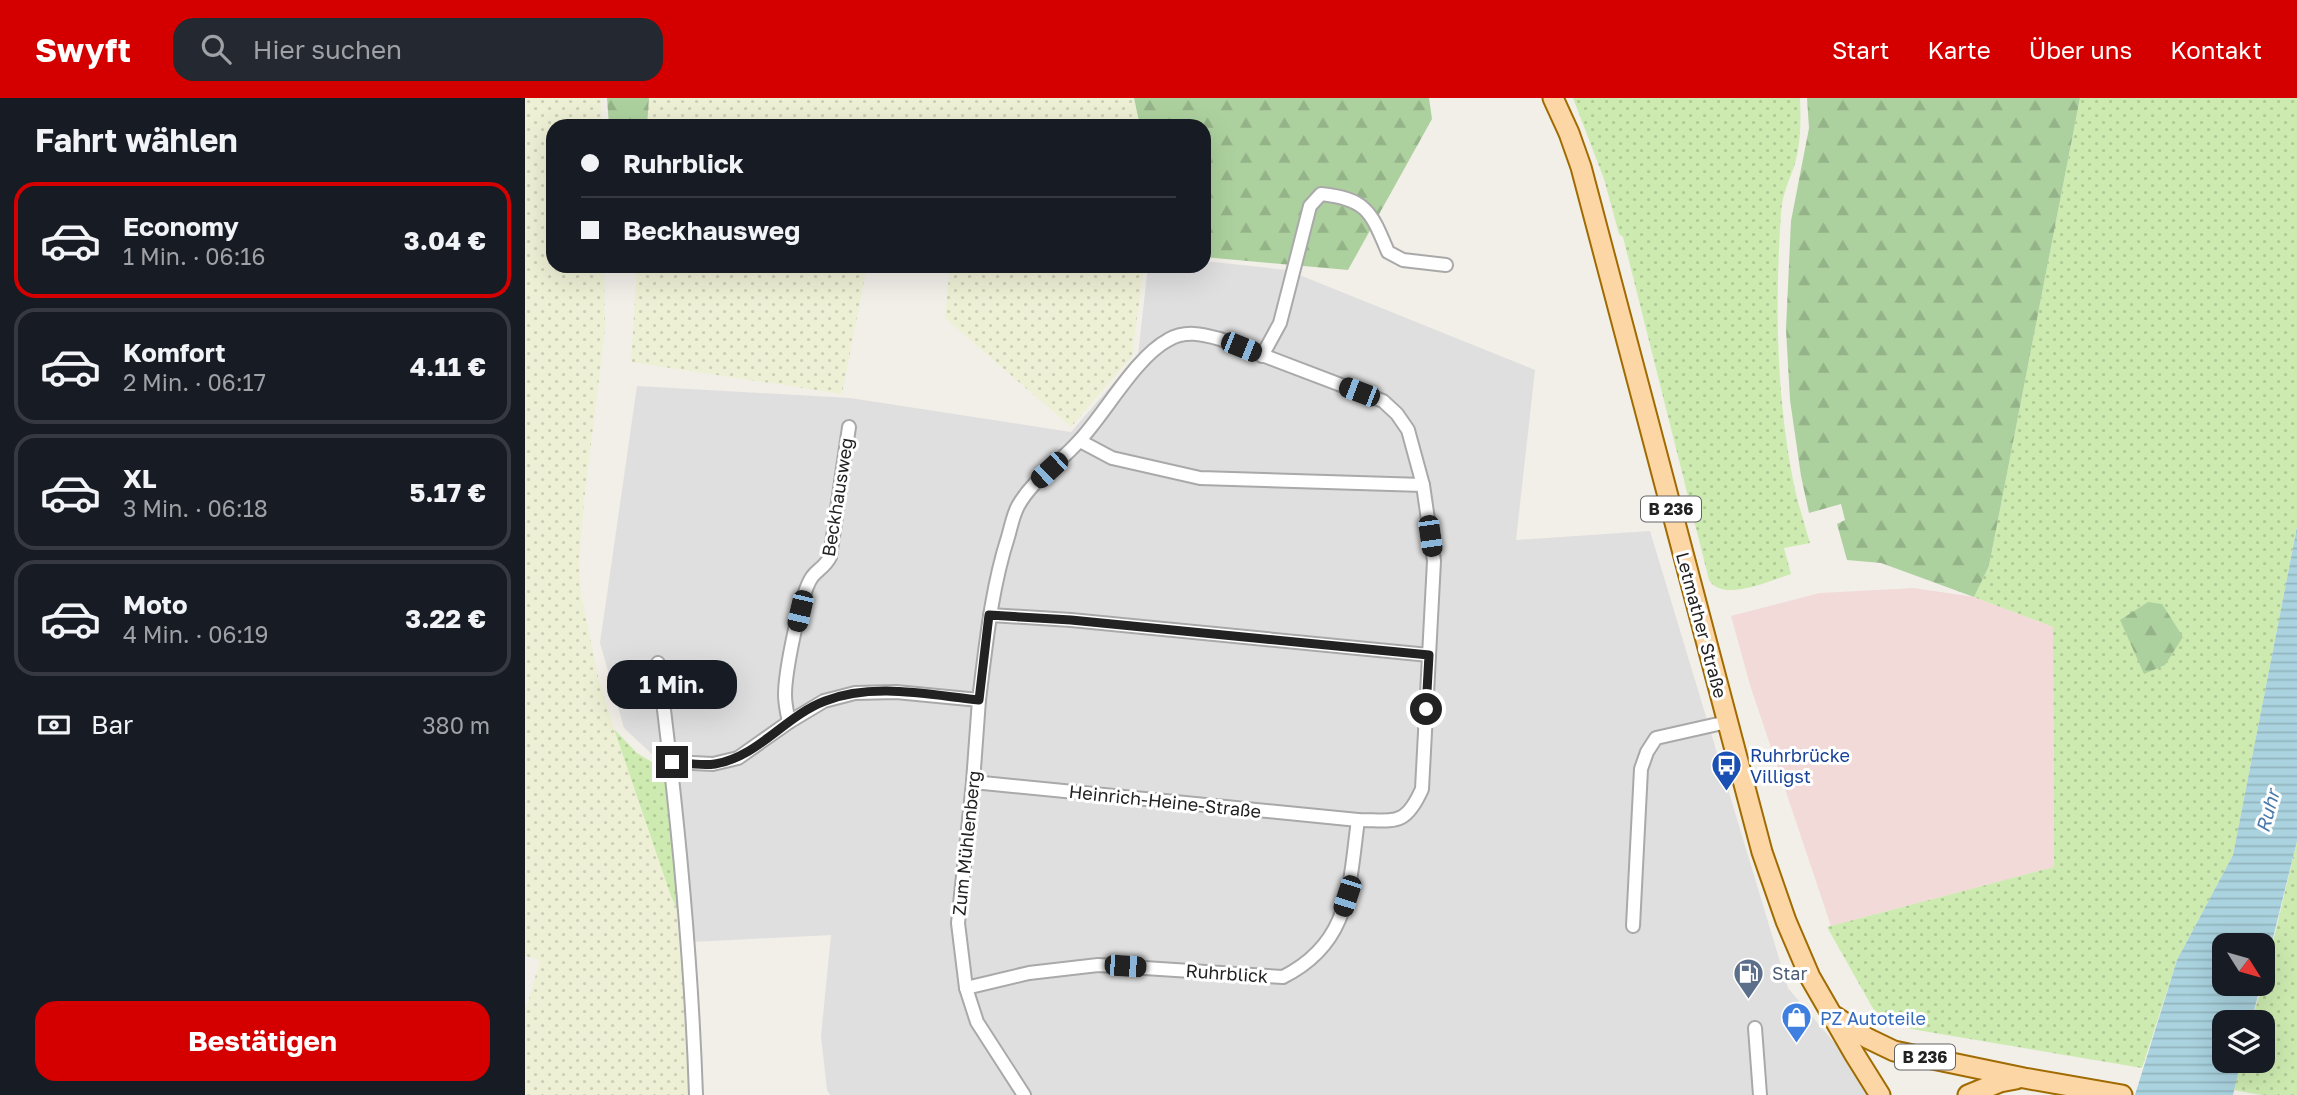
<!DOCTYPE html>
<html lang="de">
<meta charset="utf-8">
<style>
:root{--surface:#171b24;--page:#242831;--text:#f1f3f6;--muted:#9ea1a6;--line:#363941;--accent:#d40000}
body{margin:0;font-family:"Golos Text",sans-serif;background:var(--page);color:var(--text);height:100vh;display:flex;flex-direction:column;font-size:26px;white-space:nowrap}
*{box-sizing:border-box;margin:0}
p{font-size:23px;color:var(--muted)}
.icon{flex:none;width:38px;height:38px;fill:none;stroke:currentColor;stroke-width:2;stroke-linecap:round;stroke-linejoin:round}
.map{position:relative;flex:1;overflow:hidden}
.side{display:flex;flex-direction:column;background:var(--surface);width:525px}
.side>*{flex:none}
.banner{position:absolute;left:21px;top:21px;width:665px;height:154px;border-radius:21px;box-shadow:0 7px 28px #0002;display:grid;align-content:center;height:154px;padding:0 35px;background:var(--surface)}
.needle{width:46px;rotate:127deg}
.fabs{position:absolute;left:1687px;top:835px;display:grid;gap:14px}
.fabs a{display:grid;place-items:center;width:63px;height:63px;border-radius:14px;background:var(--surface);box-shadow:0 7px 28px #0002;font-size:35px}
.end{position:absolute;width:32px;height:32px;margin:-16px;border:9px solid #222;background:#fff;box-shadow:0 0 0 4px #fff}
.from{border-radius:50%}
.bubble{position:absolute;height:49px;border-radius:21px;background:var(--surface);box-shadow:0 7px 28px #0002;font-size:23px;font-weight:700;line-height:49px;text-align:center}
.car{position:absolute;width:21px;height:42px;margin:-21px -10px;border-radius:9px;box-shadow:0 0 5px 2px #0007;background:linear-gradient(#222 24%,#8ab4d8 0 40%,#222 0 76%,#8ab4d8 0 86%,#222 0)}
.banner b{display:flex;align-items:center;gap:24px;height:66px;font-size:26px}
.banner b+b{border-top:2px solid var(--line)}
.banner i{width:18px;height:18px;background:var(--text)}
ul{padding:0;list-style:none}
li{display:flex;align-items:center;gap:21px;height:116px;margin:0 14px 10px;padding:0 21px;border:4px solid var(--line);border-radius:21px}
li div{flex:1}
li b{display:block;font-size:26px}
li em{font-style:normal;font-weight:700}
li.on{border-color:var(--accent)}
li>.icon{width:63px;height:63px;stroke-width:1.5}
h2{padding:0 35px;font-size:32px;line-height:84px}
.pay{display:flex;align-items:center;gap:18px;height:77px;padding:0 35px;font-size:26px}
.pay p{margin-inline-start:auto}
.button{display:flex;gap:14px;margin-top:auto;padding:14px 35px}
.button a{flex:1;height:80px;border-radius:21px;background:var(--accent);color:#fff;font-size:28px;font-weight:700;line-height:80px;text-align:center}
header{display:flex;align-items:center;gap:42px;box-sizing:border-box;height:98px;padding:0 35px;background:var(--accent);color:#fff}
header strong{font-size:33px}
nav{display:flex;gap:38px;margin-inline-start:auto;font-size:24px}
.search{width:490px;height:63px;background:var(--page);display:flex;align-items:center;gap:18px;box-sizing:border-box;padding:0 24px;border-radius:21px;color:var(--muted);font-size:26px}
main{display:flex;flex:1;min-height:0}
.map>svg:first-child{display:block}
.residential{fill:#e0dfdf}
.commercial{fill:#f2dad9}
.farmland{fill:url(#farmland-dots)}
.grass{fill:url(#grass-dots)}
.forest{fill:url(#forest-firs)}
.water{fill:url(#water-rules)}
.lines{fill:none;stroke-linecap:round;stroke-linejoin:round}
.street-casing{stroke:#a9a9a9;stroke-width:16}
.primary-casing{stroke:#a06b00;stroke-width:23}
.street{stroke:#fff;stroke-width:12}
.primary{stroke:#fcd6a4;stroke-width:19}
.route{stroke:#222;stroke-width:9}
.labels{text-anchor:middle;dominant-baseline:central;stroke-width:6;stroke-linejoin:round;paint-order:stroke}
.shield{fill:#fff;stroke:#646464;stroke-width:2}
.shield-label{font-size:16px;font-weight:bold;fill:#222}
.street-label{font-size:18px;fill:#222;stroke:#fff}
.transit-label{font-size:18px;fill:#164399;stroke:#fff;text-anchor:start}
.service-label{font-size:18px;fill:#4e5e75;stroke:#fff;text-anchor:start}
.shop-label{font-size:18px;fill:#366cbe;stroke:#fff;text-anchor:start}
.water-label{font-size:19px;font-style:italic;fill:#4a7aab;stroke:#fff}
</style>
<header>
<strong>Swyft</strong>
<div class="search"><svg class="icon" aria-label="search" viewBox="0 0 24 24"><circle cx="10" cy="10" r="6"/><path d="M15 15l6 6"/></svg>Hier suchen</div>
<nav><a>Start</a><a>Karte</a><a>Über uns</a><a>Kontakt</a></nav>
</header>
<main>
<section class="side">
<h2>Fahrt wählen</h2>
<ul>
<li class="on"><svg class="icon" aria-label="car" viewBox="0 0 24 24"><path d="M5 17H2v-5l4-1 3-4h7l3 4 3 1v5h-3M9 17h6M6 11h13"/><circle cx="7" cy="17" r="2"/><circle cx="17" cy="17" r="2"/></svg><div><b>Economy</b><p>1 Min. · 06:16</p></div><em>3.04 €</em></li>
<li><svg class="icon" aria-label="car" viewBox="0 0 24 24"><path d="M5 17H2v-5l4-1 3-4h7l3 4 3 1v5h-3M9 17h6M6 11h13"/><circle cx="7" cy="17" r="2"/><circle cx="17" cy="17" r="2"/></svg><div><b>Komfort</b><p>2 Min. · 06:17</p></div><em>4.11 €</em></li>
<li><svg class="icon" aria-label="car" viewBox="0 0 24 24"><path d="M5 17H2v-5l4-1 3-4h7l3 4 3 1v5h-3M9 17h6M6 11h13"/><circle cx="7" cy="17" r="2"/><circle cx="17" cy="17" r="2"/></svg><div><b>XL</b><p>3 Min. · 06:18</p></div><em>5.17 €</em></li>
<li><svg class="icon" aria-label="car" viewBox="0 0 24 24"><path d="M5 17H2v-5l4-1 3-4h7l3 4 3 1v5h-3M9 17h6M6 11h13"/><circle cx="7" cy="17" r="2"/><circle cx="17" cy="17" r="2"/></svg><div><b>Moto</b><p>4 Min. · 06:19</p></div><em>3.22 €</em></li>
</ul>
<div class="pay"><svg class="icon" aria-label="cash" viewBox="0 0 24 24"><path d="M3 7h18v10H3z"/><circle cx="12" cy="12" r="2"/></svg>Bar<p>380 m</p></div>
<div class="button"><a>Bestätigen</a></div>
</section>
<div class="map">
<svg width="1772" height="997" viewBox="0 0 1772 997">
<defs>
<pattern id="farmland-dots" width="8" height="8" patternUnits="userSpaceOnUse" patternTransform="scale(1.75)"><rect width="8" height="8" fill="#eef0d5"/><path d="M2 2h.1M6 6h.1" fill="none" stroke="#ccceb7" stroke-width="1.8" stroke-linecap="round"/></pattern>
<pattern id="grass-dots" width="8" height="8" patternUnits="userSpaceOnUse" patternTransform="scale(1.75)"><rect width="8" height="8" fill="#cdebb0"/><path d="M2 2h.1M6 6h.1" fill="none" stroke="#b0c997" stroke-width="1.8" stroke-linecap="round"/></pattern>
<pattern id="forest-firs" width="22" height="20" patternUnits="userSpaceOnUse" patternTransform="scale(1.75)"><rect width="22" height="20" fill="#add19e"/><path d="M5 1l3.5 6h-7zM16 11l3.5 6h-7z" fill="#95b388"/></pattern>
<pattern id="water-rules" width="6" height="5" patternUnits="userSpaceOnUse" patternTransform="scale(1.75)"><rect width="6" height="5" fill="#aad3df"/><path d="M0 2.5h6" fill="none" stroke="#92b5bf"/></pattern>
</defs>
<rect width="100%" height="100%" fill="#f2efe9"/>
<polygon class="residential" points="679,163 762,172 1010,272 991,442 1125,433 1263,890 1341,982 1348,997 305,997 302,992 296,938 306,837 167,844 146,674 99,630 75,545 112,288 325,300 546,334 613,257 623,168 679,168"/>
<polygon class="commercial" points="1389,490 1449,499 1528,529 1529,769 1306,828 1225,587 1206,518 1295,495"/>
<g class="farmland">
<polygon points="0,0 76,0 77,28 28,28 28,168 79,168 80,231 59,403 54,462 56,497 73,578 89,631 146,798 157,823 167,997 0,997 0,908 2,908 15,862 0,858"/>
<polygon points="124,0 609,0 615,28 122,28"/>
<polygon points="112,168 342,168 317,296 106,264"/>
<polygon points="425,168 619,168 607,258 546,329 420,220"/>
</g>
<g class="grass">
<path d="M 1048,0 L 1275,0 C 1276,23 1276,47 1269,69 C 1263,85 1257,98 1256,115 C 1250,205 1251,294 1268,382 C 1272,403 1279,424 1285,445 L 1259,450 L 1266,476 C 1246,482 1198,505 1184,482 L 1098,139 L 1094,136 L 1079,81 Z"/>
<polygon points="1555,0 1772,0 1772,429 1708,757 1652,862 1617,970 1386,931 1350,914 1302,829 1529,769 1528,529 1449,499 1464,468"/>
<polygon points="89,631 112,655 132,667 142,678 157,822 146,798"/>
<polygon points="1772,743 1772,997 1736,997 1709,992 1716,963 1738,962 1738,924 1726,924 1738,886"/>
</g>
<g class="forest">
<polygon points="82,0 124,0 122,28 84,28"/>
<polygon points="609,0 904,0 907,21 823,172 679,159 679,28 615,28"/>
<polygon points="1282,0 1555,0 1464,468 1449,499 1356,465 1322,462 1312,426 1320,422 1316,406 1284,415 1276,378 1265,302 1261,231 1266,123 1284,30"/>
<polygon points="1623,504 1637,506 1658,539 1640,567 1619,576 1595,522"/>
</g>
<polygon class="water" points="1772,429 1772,743 1738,880 1738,847 1699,847 1699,886 1736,886 1726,924 1699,924 1699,962 1716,963 1708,997 1610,997 1652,862 1708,757"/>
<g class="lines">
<defs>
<g id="street">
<path d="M 737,258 L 755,225 L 785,108 L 796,96 C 842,101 846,114 863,154 L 878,162 L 921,167"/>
<polyline points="555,343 587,360 675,380 898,387"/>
<polyline points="465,517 546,522 904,557"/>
<path d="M 133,565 C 152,709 166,852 171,997"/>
<path d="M 264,624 C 262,615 260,606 260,597 C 260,575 275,496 287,479 C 293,471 300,469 305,459 L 324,329"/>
<polyline points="147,664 188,666 213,660 264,624 299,603 330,595 371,594 454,602 448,684 433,825 441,890 452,924 499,997"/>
<path d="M 448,684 L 833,722 C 870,722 880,729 897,691 L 909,463 L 898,387 L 883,332 L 872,316 L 858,303 L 695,241 C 677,236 660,232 643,242 C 611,259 581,314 555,342 C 535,365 508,381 493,408 C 488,417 486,429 483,439 C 466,492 461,547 454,602"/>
<polyline points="1108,828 1116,671 1122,654 1131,640 1202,624"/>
<path d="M 441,890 L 504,875 L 573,867 L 758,879 C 826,845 824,788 833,722"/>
<polyline points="1230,930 1235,997"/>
</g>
<g id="primary">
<polyline points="1028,0 1044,35 1056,69 1237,754 1261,823 1285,879 1330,957 1355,997"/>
<polyline points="1311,919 1342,940 1369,953 1499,980 1597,997"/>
<polyline points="1443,997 1475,984 1491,981"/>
</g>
</defs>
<use href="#street" class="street-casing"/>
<use href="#primary" class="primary-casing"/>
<use href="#street" class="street"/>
<use href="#primary" class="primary"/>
</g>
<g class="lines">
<path class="route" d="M 147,664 C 161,665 176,668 190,666 C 233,659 260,618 300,603 C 348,584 405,597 454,602 L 464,517 L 546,522 L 904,557 L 901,611"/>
</g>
<defs>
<symbol id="bus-pin" viewBox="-11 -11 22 30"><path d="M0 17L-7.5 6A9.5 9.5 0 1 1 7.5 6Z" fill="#1a4fb4" stroke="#fff"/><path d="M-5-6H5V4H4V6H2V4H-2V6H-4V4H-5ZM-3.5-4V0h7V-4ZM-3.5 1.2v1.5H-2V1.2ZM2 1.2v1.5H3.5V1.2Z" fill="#fff"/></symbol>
<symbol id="fuel-pin" viewBox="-11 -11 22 30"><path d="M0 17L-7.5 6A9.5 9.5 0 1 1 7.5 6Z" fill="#5c6f8a" stroke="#fff"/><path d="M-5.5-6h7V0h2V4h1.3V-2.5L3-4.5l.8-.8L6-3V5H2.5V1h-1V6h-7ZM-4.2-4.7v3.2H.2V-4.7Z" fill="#fff"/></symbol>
<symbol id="shop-pin" viewBox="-11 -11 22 30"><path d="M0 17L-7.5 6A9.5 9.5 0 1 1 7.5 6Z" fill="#3f7fe0" stroke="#fff"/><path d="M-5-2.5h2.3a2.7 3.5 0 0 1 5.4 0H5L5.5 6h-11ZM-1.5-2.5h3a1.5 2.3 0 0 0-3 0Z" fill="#fff"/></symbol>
</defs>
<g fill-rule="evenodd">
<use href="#bus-pin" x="1184" y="650" width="35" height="47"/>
<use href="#fuel-pin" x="1206" y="858" width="35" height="47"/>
<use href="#shop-pin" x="1254" y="902" width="35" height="47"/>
</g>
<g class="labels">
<g class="shield">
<rect x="1116" y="398.5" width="60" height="25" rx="5"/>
<rect x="1370" y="946.5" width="60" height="25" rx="5"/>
</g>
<g class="shield-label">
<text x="1146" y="411">B 236</text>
<text x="1400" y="959">B 236</text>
</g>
<g class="street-label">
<text transform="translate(312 399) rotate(-81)">Beckhausweg</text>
<text transform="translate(1177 527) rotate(75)">Letmather Straße</text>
<text transform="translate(640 703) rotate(6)">Heinrich-Heine-Straße</text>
<text transform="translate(441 745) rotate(-84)">Zum Mühlenberg</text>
<text transform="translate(702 875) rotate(4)">Ruhrblick</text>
</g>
<g class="transit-label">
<text x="1225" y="657">Ruhrbrücke<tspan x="1225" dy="21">Villigst</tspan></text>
</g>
<g class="service-label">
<text x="1247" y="875">Star</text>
</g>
<g class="shop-label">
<text x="1295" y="920">PZ Autoteile</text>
</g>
<g class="water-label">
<text transform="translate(1742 713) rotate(-75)">Ruhr</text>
</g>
</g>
</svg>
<div class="fabs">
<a><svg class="needle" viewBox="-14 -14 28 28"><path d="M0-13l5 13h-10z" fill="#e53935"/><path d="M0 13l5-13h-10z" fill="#9ea1a6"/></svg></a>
<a><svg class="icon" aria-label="layers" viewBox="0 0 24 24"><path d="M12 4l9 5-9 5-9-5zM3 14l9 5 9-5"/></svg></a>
</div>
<i class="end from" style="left:901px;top:611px"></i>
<i class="end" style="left:147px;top:664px"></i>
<div class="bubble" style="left:82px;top:562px;width:130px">1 Min.</div>
<i class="car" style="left:716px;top:249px;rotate:112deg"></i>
<i class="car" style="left:834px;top:294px;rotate:291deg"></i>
<i class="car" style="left:524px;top:372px;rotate:227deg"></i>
<i class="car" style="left:905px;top:438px;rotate:172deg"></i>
<i class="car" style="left:275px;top:513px;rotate:193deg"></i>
<i class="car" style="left:822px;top:798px;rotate:198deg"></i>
<i class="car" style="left:600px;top:868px;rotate:94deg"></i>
<div class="banner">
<b><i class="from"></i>Ruhrblick</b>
<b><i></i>Beckhausweg</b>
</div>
</div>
</main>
